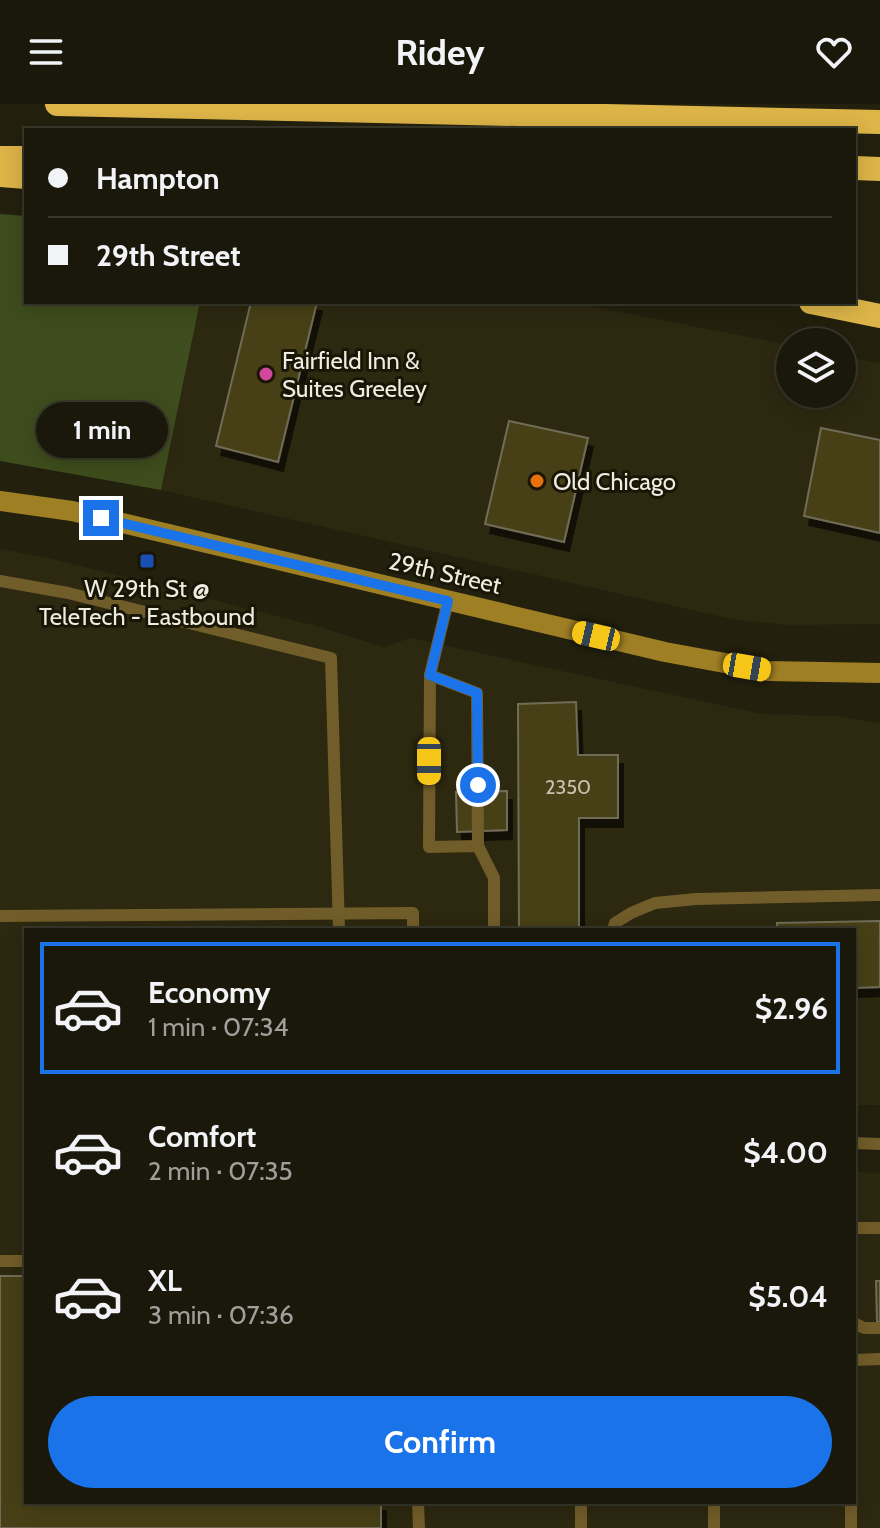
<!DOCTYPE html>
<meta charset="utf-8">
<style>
:root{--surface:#1a180a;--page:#272518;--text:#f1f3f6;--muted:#9fa09c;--line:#38372b;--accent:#1a73e8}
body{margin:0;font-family:Cabin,sans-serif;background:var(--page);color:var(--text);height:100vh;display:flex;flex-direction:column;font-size:30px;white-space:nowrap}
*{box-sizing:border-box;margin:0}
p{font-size:26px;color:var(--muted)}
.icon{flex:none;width:44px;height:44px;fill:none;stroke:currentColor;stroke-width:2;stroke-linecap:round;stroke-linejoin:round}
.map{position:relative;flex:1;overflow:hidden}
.drawer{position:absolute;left:24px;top:824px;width:832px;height:576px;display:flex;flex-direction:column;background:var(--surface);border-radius:0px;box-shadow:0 4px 20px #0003,0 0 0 2px var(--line)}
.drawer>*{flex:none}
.top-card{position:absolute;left:24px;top:24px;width:832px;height:176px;border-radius:0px;box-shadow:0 4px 20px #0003,0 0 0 2px var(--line);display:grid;align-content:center;height:176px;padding:0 24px;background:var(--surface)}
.controls{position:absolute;left:776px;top:224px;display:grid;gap:16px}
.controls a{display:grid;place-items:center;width:80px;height:80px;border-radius:50%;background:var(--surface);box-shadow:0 4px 20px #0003,0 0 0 2px var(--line);font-size:40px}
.end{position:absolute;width:36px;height:36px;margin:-18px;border:10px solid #1a73e8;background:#fff;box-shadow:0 0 0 4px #fff}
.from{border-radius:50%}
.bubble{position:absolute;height:56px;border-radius:28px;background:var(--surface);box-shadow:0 4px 20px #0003,0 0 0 2px var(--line);font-size:26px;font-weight:800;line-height:56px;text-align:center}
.car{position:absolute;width:24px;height:48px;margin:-24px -12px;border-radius:10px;box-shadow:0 0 6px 2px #0007;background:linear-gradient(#f5c518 24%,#345 0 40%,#f5c518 0 76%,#345 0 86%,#f5c518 0)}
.top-card b{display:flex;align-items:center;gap:28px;height:76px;font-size:30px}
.top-card b+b{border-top:2px solid var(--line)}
.top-card i{width:20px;height:20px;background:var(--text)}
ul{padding:14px 0 0;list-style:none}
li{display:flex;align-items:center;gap:24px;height:132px;margin:0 16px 12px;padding:0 8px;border:4px solid transparent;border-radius:0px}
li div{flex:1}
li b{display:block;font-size:30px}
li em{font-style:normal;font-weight:800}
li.selected{border-color:var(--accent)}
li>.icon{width:72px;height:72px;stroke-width:1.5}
.button{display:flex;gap:16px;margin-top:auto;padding:16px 24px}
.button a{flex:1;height:92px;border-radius:48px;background:var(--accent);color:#fff;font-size:32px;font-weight:800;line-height:92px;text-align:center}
header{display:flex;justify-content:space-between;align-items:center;height:104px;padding:0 24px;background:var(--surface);font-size:36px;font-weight:800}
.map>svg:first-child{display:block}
.built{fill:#2d2810}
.green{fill:#3e4d1d}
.building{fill:#473f12;stroke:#706c58;stroke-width:2;filter:url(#shadow)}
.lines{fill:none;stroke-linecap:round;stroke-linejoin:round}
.lane{stroke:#715d29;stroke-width:12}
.secondary{stroke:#9f7f24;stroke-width:20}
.highway{stroke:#dcb448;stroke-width:24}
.route{stroke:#1a73e8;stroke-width:10}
.hotel-dot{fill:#d1479c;stroke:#1a1606;stroke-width:3}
.food-dot{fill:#e8710a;stroke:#1a1606;stroke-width:3}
.transit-dot{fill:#1a4fb4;stroke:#1a1606;stroke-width:3}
.labels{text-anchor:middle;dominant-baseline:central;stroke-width:6;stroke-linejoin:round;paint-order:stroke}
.number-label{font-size:20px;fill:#c5c1ad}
.poi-label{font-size:24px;fill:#efece1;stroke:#1a1606;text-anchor:start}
.street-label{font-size:24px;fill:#efece1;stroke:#1a1606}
</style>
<header><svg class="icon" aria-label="menu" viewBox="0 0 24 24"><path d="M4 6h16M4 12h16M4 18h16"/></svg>Ridey<svg class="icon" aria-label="heart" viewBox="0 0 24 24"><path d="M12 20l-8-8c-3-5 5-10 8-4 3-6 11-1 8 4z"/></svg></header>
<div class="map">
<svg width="880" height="1424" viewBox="0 0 880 1424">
<defs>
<filter id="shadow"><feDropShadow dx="5" dy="9" stdDeviation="0" flood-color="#0009"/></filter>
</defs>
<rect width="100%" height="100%" fill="#23200e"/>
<g class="built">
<polygon points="200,198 569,198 790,241 790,290 842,290 842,252 880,259 880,520 788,521 736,516 161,386"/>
<polygon points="0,445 49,454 316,522 384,543 410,534 762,610 834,612 880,619 880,1001 854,1001 854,826 26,826 26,1398 854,1398 854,1067 880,1070 880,1424 0,1424"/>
</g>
<polygon class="green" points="0,110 26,112 26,198 200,198 161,386 0,357"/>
<g class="building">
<polygon points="251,198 317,198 278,358 216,342"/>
<polygon points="509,317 588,334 564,438 485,420"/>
<polygon points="821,324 880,336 880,429 804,412"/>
<polygon points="576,598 578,651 618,651 618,714 579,714 579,826 519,826 518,600"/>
<polygon points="507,687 507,726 457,728 456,688"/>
<polygon points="880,817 880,883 854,884 854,826 777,826 777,819"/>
<polygon points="0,1172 26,1172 26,1398 381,1398 381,1424 0,1424"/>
<polygon points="876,1177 880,1177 880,1218 877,1218"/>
</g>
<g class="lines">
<g class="lane">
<polyline points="0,477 68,489 331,554 339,826"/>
<polyline points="448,497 430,571 429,743 478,742 494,774 494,826"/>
<polyline points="430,571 477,589 478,742"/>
<polyline points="0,812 413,809 413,826"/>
<polyline points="613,826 615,819 631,809 655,799 696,795 880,791"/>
<polyline points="854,1039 880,1040"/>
<polyline points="854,1124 880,1124"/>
<polyline points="0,1157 26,1157"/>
<polyline points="854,1219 864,1224 880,1224"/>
<polyline points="854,1256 880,1255"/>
<polyline points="418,1398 419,1424"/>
<polyline points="581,1398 581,1424"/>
<polyline points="714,1398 714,1424"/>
<polyline points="851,1398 851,1424"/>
</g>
<polyline class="secondary" points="0,397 72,407 665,548 768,567 880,569"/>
<g class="highway">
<polyline points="57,0 880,18"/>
<polyline points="0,54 26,54"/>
<polyline points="854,64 880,65"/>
<polyline points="0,71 26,73"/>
<polyline points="811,198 880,212"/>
</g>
</g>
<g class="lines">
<polyline class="route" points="101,414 448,497 430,571 477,589 478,681"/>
</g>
<circle class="hotel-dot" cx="266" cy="270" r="8"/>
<circle class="food-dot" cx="537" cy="377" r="8"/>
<rect class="transit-dot" x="139" y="449" width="16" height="16" rx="4"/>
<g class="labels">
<g class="number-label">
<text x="568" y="683">2350</text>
</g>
<g class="poi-label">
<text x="282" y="256">Fairfield Inn &amp;<tspan x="282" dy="28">Suites Greeley</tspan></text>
<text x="553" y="377">Old Chicago</text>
<text x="147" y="484" text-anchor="middle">W 29th St @<tspan x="147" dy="28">TeleTech - Eastbound</tspan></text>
</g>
<g class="street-label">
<text transform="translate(445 469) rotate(13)">29th Street</text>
</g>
</g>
</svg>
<div class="controls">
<a><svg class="icon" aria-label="layers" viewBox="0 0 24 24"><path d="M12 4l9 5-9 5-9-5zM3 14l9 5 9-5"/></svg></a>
</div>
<i class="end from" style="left:478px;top:681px"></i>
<i class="end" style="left:101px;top:414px"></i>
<div class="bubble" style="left:36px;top:298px;width:132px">1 min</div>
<i class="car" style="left:596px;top:532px;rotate:283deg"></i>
<i class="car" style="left:747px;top:563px;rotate:100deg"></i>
<i class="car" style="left:429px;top:657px;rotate:180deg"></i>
<div class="top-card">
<b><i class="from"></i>Hampton</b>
<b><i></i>29th Street</b>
</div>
<section class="drawer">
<ul>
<li class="selected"><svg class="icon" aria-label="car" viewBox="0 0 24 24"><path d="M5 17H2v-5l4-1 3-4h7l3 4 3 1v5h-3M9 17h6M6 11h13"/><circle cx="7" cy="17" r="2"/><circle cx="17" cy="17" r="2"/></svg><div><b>Economy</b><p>1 min · 07:34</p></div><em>$2.96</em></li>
<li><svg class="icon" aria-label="car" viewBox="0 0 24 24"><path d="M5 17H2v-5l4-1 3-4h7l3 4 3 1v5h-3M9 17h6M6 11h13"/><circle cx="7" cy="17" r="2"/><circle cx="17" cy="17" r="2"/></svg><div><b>Comfort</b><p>2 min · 07:35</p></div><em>$4.00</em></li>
<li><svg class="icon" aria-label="car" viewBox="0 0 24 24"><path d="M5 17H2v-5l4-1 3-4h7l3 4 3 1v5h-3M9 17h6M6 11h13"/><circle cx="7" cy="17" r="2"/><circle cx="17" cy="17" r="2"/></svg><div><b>XL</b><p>3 min · 07:36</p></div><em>$5.04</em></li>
</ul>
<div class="button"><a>Confirm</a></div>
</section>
</div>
